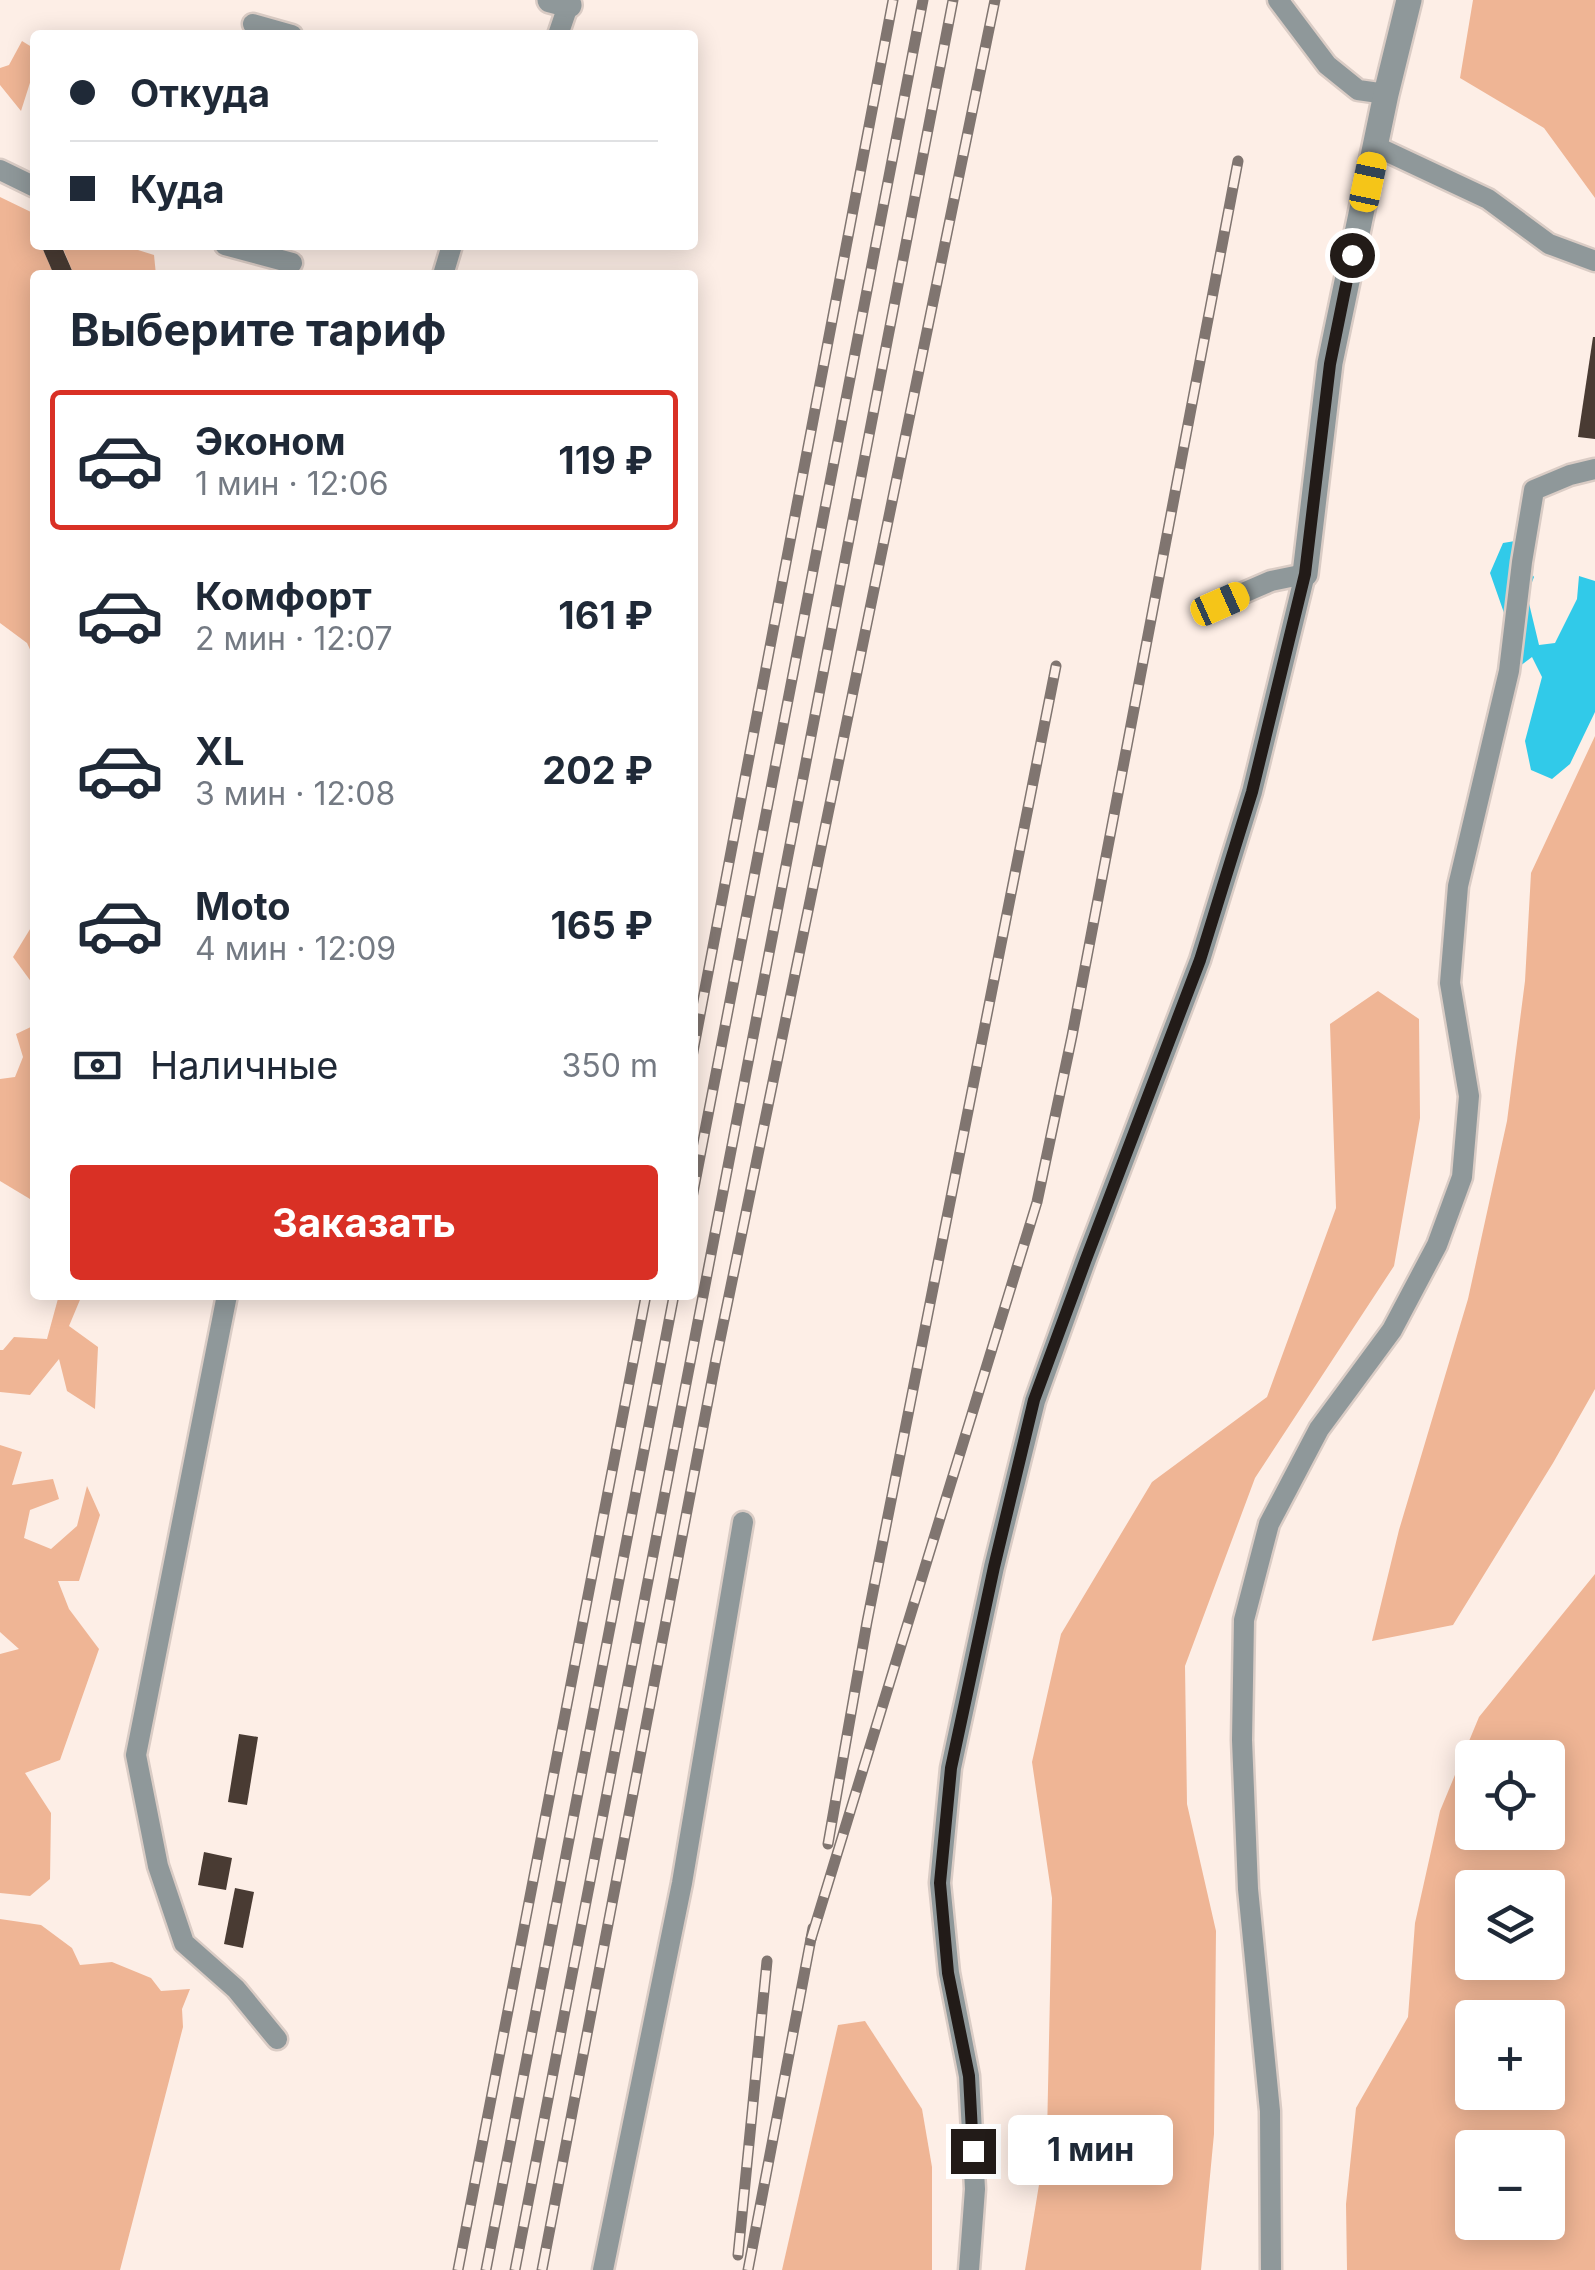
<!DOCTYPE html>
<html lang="ru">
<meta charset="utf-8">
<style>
:root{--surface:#fff;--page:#f6f6f7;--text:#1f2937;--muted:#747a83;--line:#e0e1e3;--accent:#d93025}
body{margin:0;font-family:Inter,sans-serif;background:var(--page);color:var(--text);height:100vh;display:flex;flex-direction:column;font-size:38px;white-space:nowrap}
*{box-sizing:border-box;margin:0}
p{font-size:32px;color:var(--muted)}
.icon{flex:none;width:55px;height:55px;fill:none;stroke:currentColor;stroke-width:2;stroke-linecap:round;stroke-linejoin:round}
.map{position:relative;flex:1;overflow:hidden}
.details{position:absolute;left:30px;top:270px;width:668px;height:1030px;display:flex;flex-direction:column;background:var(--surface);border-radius:10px;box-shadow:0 5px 25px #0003}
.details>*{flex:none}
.banner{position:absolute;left:30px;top:30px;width:668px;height:220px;border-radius:10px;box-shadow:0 5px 25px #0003;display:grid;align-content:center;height:220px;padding:0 40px;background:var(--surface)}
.fabs{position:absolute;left:1455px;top:1740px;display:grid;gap:20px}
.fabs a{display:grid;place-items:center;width:110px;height:110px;border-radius:10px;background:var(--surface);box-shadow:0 5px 25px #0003;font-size:50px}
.end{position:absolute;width:45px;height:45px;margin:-22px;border:12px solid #221b18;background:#fff;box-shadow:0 0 0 5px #fff}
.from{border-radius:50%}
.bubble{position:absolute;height:70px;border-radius:10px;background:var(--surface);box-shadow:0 5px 25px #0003;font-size:32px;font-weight:700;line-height:70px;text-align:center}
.car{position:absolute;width:30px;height:60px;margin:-30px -15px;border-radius:12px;box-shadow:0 0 8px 2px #0007;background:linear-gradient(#f5c518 24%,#345 0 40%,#f5c518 0 76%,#345 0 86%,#f5c518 0)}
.banner b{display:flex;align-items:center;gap:35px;height:95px;font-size:38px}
.banner b+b{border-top:2px solid var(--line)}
.banner i{width:25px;height:25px;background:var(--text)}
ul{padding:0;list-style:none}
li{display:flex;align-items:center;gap:30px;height:140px;margin:0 20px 15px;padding:0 20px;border:5px solid transparent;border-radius:10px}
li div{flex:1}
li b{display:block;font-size:38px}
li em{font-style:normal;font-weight:700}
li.active{border-color:var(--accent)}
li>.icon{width:90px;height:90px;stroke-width:1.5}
h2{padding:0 40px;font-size:45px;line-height:120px}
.pay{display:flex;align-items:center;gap:25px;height:110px;padding:0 40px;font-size:38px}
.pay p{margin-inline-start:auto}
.button{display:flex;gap:20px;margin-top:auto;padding:20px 40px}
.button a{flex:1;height:115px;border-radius:10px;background:var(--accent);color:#fff;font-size:40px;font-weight:700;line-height:115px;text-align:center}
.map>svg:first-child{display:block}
.green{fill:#efb595;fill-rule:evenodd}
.water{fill:#31cae9}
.building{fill:#493b33}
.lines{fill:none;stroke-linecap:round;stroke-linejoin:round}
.service-casing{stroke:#daccc5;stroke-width:25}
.minor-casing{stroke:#daccc5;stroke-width:30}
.service{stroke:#8f989a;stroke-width:20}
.minor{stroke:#8f989a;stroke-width:25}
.rail-casing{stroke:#807570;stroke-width:11}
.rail{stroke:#fdeee6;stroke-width:8;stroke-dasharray:22;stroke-linecap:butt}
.route{stroke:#221b18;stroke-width:12}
</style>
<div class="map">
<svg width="1595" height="2270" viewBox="0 0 1595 2270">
<rect width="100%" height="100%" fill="#fdeee6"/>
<g class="green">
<polygon points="1473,0 1595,0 1595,198 1544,128 1460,78"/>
<polygon points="22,41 35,49 35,67 21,111 0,85 0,68 9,65"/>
<polygon points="0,197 33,213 35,245 41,245 54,275 35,275 35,660 27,643 0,623"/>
<polygon points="122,245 154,255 156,275 74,275 62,246"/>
<polygon points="1595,736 1595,1389 1553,1463 1453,1625 1372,1641 1399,1530 1468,1299 1507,1121 1525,981 1531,873"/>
<polygon points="35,921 35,987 13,957"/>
<polygon points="1378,991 1419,1019 1420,1118 1394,1266 1255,1478 1185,1666 1187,1804 1216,1931 1214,2134 1201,2270 1025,2270 1047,2136 1052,1898 1032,1762 1061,1634 1152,1482 1267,1397 1336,1208 1330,1024"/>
<polygon points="35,1025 35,1202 0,1181 0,1079 15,1077 23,1057 16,1034"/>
<polygon points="59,1295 82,1295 69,1326 98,1347 95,1409 67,1391 59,1359 30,1395 0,1392 0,1350 3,1350 14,1337 47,1339"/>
<polygon points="0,1445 22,1452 12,1485 53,1479 59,1499 30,1510 24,1538 51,1549 77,1526 87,1486 100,1515 79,1581 58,1581 69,1609 99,1649 60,1760 25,1773 51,1813 50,1879 30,1896 0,1893 0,1654 19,1649 0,1632"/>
<path d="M 1595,1574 L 1595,2270 L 1347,2270 L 1346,2204 L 1356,2108 L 1408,2017 L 1415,1923 L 1440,1811 L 1479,1717 ZM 1472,1758 L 1548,1758 L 1548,1832 L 1472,1832 ZM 1472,1888 L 1548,1888 L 1548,1962 L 1472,1962 ZM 1472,2018 L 1548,2018 L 1548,2092 L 1472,2092 ZM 1472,2148 L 1548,2148 L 1548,2222 L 1472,2222 Z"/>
<polygon points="0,1919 41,1925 72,1948 80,1965 112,1962 151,1978 161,1991 190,1989 182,2009 183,2027 120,2270 0,2270"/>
<polygon points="865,2021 922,2109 932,2167 932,2270 782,2270 838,2025"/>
</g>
<polygon class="water" points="1521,540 1522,560 1534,577 1527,595 1539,645 1555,643 1577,599 1579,576 1595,581 1595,712 1570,764 1552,779 1531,770 1525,741 1542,677 1532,657 1516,669 1510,630 1490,573 1503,543"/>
<g class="building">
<polygon points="41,245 61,245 74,275 54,275"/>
<polygon points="1593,337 1595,337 1595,439 1578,437"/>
<polygon points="239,1734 258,1737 247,1805 228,1802"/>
<polygon points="204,1852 232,1858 226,1890 198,1885"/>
<polygon points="235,1888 254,1892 243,1948 224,1944"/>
</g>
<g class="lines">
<defs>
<g id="service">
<polyline points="1278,0 1327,65 1358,90 1386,94"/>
<polyline points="253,24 292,35"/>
<polyline points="558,35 570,0"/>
<polyline points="1375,146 1488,199 1549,244 1595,261"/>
<polyline points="0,170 35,187"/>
<polyline points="225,245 292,263"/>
<polyline points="443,275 452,245"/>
<polyline points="227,1295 136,1755 158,1866 184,1943 236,1989 277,2039"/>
<polyline points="603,2270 682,1883 743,1522"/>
<polyline points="969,2270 975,2189 969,2076 949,1973 940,1883 951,1768 994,1567 1035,1401 1086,1259 1200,960 1252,792 1305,574 1271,581 1220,603"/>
<polyline points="1271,2270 1270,2111 1248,1889 1242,1740 1244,1620 1269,1524 1319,1429 1392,1330 1437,1245 1462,1177 1469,1096 1450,983 1458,886 1509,671 1522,562 1534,490 1570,475 1595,469"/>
</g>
<g id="minor">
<polyline points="550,0 569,5"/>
<polyline points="1305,574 1330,363 1386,94 1409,0"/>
</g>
</defs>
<use href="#service" class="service-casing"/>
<use href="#minor" class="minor-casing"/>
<use href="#service" class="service"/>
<use href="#minor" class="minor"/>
<defs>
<g id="rail">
<polyline points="692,1057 893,0"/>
<polyline points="692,1198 923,0"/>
<polyline points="828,1844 867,1622 1056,666"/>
<polyline points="811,1939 1037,1202 1072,1036 1238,161"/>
<polyline points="738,2255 767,1961"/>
<polyline points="458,2270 646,1295"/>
<polyline points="486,2270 674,1295"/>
<polyline points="515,2270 953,0"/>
<polyline points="542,2270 716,1359 995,0"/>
<polyline points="748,2270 813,1928"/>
</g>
</defs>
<use href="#rail" class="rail-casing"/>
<use href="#rail" class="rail"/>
</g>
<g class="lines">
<polyline class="route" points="973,2151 969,2076 948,1973 940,1883 951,1768 994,1567 1034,1400 1086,1259 1200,960 1252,792 1305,574 1330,364 1352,255"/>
</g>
</svg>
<div class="fabs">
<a><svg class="icon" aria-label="locate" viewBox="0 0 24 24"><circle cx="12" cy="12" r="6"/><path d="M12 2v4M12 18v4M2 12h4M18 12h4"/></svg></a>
<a><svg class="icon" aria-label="layers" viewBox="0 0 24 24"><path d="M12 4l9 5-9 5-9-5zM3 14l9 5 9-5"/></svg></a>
<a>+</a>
<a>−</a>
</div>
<i class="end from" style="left:1352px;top:255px"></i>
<i class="end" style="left:973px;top:2151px"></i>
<div class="bubble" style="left:1008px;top:2115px;width:165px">1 мин</div>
<i class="car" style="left:1368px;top:182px;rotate:12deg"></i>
<i class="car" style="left:1220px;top:604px;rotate:66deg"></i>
<div class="banner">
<b><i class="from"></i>Откуда</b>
<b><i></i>Куда</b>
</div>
<section class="details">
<h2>Выберите тариф</h2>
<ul>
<li class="active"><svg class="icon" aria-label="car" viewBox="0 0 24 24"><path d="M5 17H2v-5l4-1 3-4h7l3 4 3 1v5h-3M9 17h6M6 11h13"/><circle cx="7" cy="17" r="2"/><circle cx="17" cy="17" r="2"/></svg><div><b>Эконом</b><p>1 мин · 12:06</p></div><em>119 ₽</em></li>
<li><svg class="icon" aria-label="car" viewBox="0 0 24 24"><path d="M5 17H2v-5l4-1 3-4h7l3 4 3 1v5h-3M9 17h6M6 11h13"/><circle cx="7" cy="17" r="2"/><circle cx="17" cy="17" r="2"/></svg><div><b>Комфорт</b><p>2 мин · 12:07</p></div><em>161 ₽</em></li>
<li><svg class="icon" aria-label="car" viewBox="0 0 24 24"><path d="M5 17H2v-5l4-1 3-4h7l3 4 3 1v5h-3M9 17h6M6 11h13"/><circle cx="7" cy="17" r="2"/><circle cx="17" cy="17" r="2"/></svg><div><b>XL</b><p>3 мин · 12:08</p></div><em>202 ₽</em></li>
<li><svg class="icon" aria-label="car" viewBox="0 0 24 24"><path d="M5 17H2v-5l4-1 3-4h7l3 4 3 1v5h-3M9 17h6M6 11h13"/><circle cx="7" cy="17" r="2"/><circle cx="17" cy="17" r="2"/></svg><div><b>Moto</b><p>4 мин · 12:09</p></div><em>165 ₽</em></li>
</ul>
<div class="pay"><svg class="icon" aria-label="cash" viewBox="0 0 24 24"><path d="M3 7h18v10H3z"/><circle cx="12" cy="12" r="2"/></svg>Наличные<p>350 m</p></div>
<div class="button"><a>Заказать</a></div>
</section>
</div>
